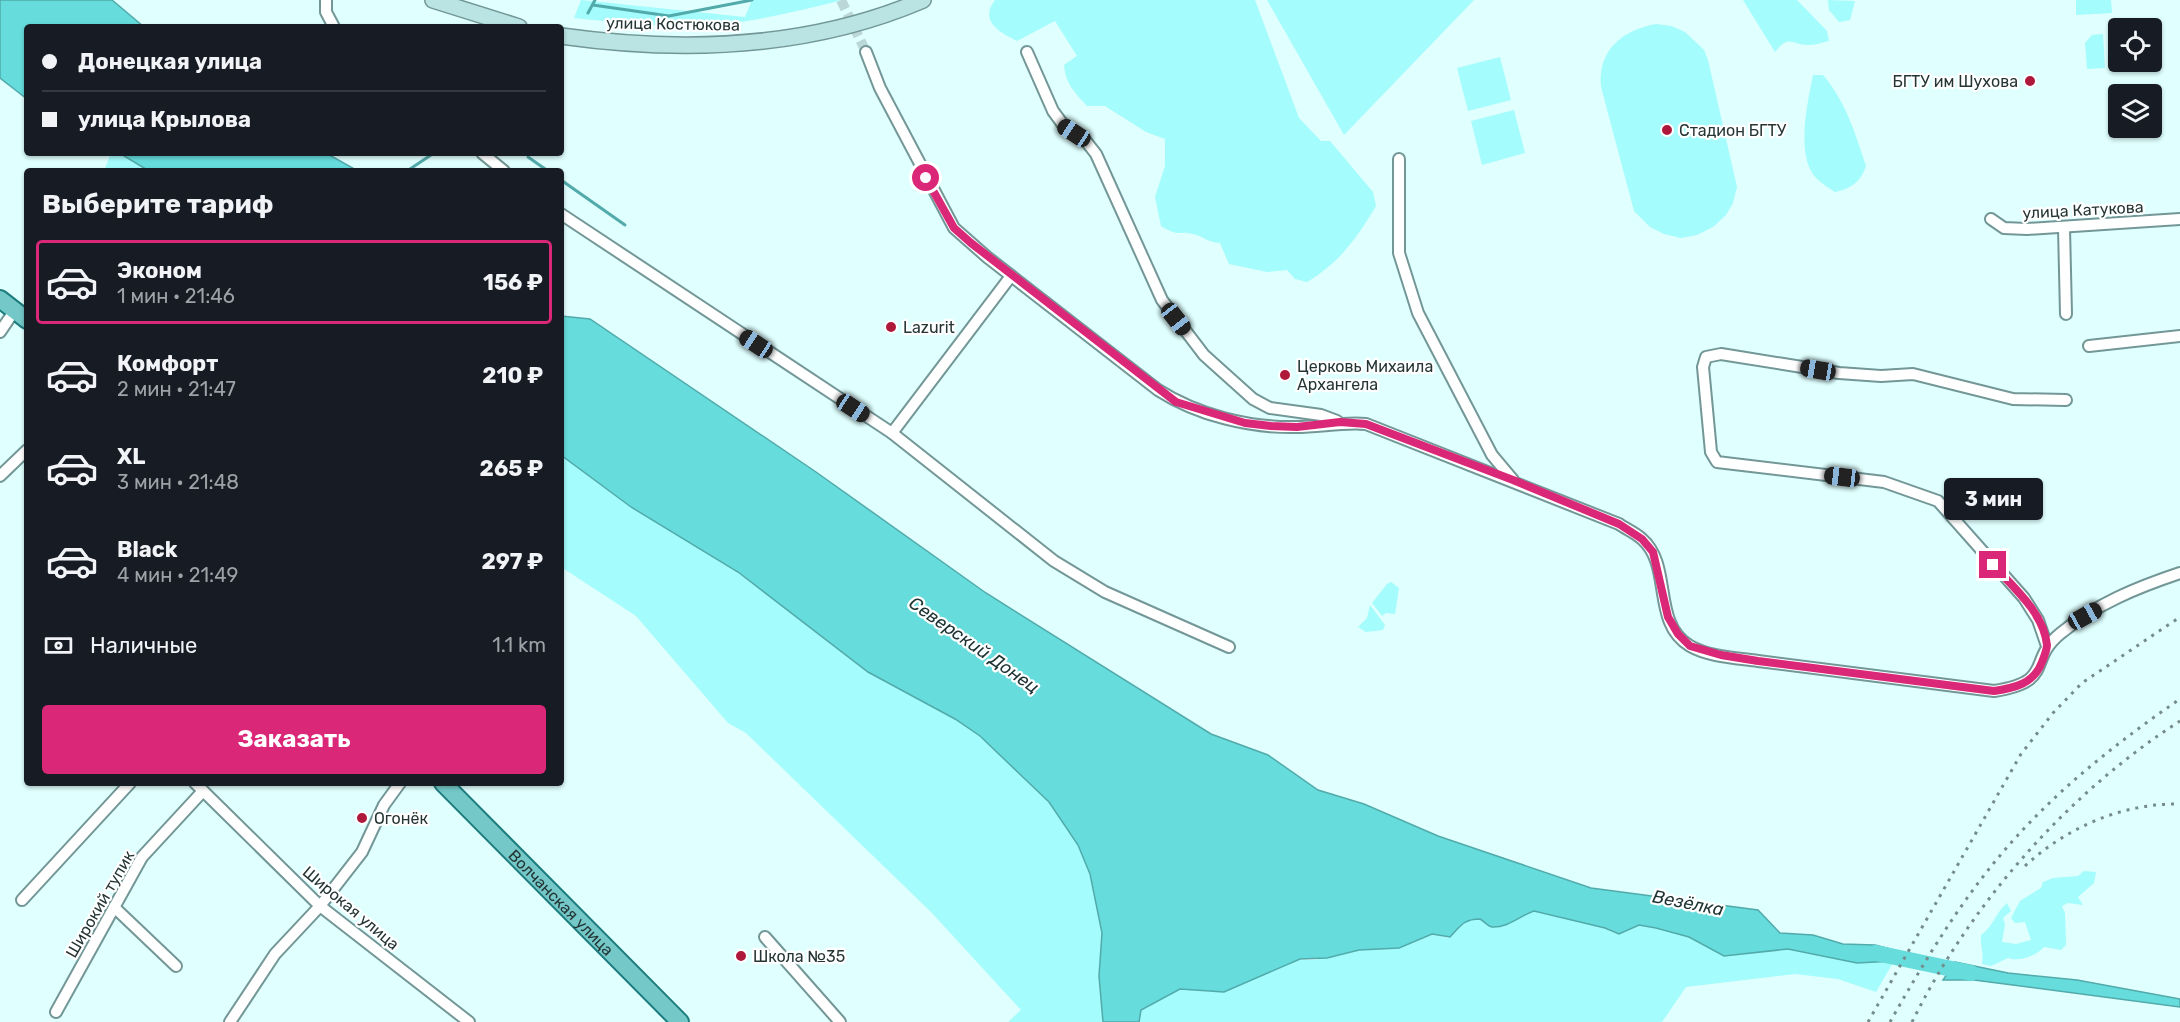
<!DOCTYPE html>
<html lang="ru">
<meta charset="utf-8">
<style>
:root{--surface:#171b24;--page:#242831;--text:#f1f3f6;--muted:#9ea1a6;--line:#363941;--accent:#db2777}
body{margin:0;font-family:Rubik,sans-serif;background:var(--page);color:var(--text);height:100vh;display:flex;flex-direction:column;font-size:22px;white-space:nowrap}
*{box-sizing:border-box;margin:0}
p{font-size:20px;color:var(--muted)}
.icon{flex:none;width:33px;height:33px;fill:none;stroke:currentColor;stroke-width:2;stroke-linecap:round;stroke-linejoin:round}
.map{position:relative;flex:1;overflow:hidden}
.side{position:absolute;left:24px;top:168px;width:540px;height:618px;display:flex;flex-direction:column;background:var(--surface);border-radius:6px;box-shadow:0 2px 4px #0004}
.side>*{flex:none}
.top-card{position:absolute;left:24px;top:24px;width:540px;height:132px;border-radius:6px;box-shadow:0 2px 4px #0004;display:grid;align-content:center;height:132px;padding:0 18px;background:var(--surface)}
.controls{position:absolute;left:2108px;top:18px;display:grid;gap:12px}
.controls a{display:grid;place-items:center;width:54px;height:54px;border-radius:6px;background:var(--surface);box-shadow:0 2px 4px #0004;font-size:30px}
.end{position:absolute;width:27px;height:27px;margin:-14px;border:8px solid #db2777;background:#fff;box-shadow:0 0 0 3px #fff}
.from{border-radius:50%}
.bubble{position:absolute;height:42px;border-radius:6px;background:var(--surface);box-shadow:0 2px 4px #0004;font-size:20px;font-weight:700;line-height:42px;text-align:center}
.car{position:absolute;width:18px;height:36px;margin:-18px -9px;border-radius:8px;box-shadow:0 0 4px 2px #0007;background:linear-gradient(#222 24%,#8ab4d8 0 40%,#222 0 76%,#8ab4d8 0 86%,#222 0)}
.top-card b{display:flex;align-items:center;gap:21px;height:57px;font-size:22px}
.top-card b+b{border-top:2px solid var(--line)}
.top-card i{width:15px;height:15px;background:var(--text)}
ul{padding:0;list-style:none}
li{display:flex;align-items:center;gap:18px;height:84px;margin:0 12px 9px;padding:0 6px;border:3px solid transparent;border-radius:6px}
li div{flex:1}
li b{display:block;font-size:22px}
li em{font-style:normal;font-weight:700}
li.selected{border-color:var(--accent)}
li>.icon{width:54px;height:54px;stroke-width:1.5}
h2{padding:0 18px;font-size:27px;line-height:72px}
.pay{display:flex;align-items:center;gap:15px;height:66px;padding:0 18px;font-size:22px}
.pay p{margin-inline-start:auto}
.primary-button{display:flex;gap:12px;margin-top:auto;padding:12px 18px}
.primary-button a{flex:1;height:69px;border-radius:6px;background:var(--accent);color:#fff;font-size:24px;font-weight:700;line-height:69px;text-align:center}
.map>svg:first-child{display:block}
.green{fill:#a4fcfc}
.water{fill:#66dcdc;stroke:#52aaaa;stroke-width:1.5}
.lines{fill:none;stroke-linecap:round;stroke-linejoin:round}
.stream{stroke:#52aaaa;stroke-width:3}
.river{stroke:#66dcdc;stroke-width:16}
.minor-tunnel{stroke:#bbd7d7;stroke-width:10;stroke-dasharray:10 5;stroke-linecap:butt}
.minor-casing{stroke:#739797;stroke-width:14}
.secondary-casing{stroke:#739797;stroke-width:18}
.primary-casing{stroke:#1d7c7d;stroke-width:20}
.minor{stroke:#fff;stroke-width:10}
.secondary{stroke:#bae3e4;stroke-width:15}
.primary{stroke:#74c8c8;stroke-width:16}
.rail{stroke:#768c8c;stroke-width:3;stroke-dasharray:3 6;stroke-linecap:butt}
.route{stroke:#db2777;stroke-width:8}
.poi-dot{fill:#ae193b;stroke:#fff;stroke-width:2}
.labels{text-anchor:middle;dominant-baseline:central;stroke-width:4.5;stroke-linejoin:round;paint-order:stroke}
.street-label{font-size:16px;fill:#253535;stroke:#fff}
.poi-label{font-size:16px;fill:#253535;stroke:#fff;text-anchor:start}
.water-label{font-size:18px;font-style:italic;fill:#1d3232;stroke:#fff}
</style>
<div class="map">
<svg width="2180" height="1022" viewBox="0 0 2180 1022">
<rect width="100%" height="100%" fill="#e0ffff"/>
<g class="green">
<path d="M 581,0 L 745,17 L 752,0 L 842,0 C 796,12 745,24 697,26 C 656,27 615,22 574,18 Z"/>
<path d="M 995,0 L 1255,0 L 1299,118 L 1321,141 L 1330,141 L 1373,192 L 1376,206 C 1357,238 1339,263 1307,282 L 1295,279 L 1287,270 L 1267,272 L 1229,264 L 1220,243 C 1207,242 1203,236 1193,234 C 1177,230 1181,238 1161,226 L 1155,197 L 1165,166 L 1165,139 L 1146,132 L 1105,106 L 1087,106 C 1075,93 1065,83 1064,65 L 1077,56 L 1055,21 L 1017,41 C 999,32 979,21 995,0 Z"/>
<polygon points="1267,0 1474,0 1344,135"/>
<path d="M 1743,0 L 1797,0 L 1827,31 L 1829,41 C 1823,42 1816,45 1810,45 C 1792,46 1790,33 1775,52 Z"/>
<polygon points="1828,0 1855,1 1850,20 1839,22 1829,10"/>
<polygon points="2076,0 2111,0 2112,13 2076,15"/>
<path d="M 1656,24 L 1671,26 L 1685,32 L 1704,50 L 1708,60 L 1737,187 L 1733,203 L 1726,215 L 1713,227 L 1697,235 L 1681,238 L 1664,234 L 1650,227 L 1634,211 L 1601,87 C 1597,51 1622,30 1656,24 Z"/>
<polygon points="2103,34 2105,68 2087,69 2085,43 2092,35"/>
<polygon points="1500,57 1511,100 1468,111 1457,68"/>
<path d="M 1813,75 L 1823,75 C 1846,102 1855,133 1866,166 C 1861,182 1850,189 1835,192 C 1829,188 1821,183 1816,178 C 1795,155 1808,101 1813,75 Z"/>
<polygon points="1514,110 1525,153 1482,165 1471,121"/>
<polygon points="111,153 119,153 149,171 104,171"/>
<polygon points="561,455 631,507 738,572 868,672 955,719 980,736 1049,802 1078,845 1090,874 1102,933 1099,976 1103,1022 1008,1022 1021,1010 931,912 746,733 728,723 636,616 561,567"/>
<polygon points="1391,582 1399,588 1395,614 1386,613 1382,616 1372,603 1387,584"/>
<polygon points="1370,605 1385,625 1383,630 1366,632 1358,627 1367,618"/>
<path d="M 2084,871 L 2096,872 L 2094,883 L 2078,897 L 2083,905 L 2068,903 L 2062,906 L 2065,913 L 2066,945 L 2061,950 L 2044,947 C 2036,956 2019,962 2008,958 L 1991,966 L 1982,964 C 1984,953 1980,946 1981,935 C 1994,926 1995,913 2007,903 L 2011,911 L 2003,918 L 2005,924 L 2002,942 L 2016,944 L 2031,940 L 2025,922 L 2015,923 L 2011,918 L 2020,901 L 2041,888 L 2043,882 L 2053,878 L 2078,876 Z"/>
<path d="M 1534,911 L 1605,928 L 1614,933 L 1624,932 L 1639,925 L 1656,928 L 1689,937 L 1724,956 L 1788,949 L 1857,963 L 1894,961 L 1876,992 L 1838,979 L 1795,974 L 1686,987 L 1662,1022 L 1139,1022 L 1141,1010 L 1180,989 L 1224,992 L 1298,960 L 1315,960 L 1359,950 L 1399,948 L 1432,934 L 1448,938 C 1461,930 1458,920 1479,919 C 1506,934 1510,918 1534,911 Z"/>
</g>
<g class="water">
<polygon points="0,0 112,0 144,27 27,27 27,99 0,78"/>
<polygon points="119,153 326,153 358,171 149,171"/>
<path d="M 561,316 L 590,319 L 816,472 L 986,593 L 1211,734 L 1268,755 L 1318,790 L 1364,804 L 1438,836 L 1591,888 L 1758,910 L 1780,933 L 1813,935 L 1843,944 L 1875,945 L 1898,951 L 1894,961 L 1857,963 L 1788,949 L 1724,956 L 1689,937 L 1656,928 L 1639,925 L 1619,934 L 1605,928 L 1534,911 C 1521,915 1508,928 1492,927 C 1487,926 1484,921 1480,919 C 1463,919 1460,927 1450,937 L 1432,934 L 1399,948 L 1359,950 L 1327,958 L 1300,959 L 1224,992 L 1180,989 L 1141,1010 L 1139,1022 L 1103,1022 L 1099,976 L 1102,933 L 1090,874 L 1078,845 L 1049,802 L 980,736 L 955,719 L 868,672 L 738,572 L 631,507 L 561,455 Z"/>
<polygon points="1955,962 2008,973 2077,980 2180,999 2180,1007 1974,980 1943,980"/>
</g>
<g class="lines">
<g class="stream">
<polyline points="593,5 669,16 752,0"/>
<polyline points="588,13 595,0"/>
<polyline points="528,157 548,171"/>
<polyline points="407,171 434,153"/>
<polyline points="561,180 625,225"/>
</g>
<polyline class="river" points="1876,953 1971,973"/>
<polyline class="minor-tunnel" points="841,0 866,52"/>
<defs>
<g id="minor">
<polyline points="326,0 326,12 334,27"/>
<path d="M 866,52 L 880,88 L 954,228 L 987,257 L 1158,390 C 1197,415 1249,428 1296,427 C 1320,427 1342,422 1366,424 L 1619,524 C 1626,529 1636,533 1642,539 C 1673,566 1651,623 1690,646 C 1709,657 1737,658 1758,661 L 1994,691 C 2056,681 2026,661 2061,633 C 2096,604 2138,587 2180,573"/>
<polyline points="1027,52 1053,111 1064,126 1085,140 1096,154 1162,300 1204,355 1253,399 1270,408 1321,415 1337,421"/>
<polyline points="482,153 504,171"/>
<polyline points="1399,159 1399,253 1418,313 1492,455 1513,480"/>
<polyline points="561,214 892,433 1011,276"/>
<polyline points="1991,219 2004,228 2027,229 2180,219"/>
<polyline points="2064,228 2066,314"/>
<polyline points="0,332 15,310"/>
<polyline points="2089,346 2180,336"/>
<polyline points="892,433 1054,561 1105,592 1229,647"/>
<polyline points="0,476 27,450"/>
<polyline points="2047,646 2038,620 2024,598 1938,501 1884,482 1717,462 1711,452 1703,367 1706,357 1721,354 1839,373 1881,376 1913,374 2013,399 2066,400"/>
<polyline points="195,783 320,906 469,1022"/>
<polyline points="22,900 130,783"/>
<polyline points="114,907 176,966"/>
<polyline points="765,937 840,1022"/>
<polyline points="56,1012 142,857 203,791"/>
<polyline points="230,1022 275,954 320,906 362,852 384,805 400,783"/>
</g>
<g id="secondary">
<polyline points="433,0 519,27"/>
<path d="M 561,36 C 682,53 809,49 923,0"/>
</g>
<g id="primary">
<polyline points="0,299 27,320"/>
<path id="s1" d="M 443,783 L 680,1022"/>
</g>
</defs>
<use href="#minor" class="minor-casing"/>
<use href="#secondary" class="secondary-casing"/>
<use href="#primary" class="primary-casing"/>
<use href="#minor" class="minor"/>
<use href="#secondary" class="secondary"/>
<use href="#primary" class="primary"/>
<g class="rail">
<path d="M 2025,866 C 2067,827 2123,803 2180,804"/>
<polyline points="1868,1022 2021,754 2053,713 2082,683 2180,617"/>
<path d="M 1890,1022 C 1925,960 1963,897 2010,844 C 2059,788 2119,741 2180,699"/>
<path d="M 1912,1022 C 1971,903 2068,793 2180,721"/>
</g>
</g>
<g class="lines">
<path class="route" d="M 926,178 L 954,228 L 971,243 L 1176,402 L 1245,423 L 1271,426 L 1297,427 L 1340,422 L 1366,424 L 1513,480 L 1619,524 L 1642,539 L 1653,552 L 1668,617 L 1678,634 L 1690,646 L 1721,655 L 1758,661 L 1994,691 C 2014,688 2034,684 2042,662 C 2044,657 2047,650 2047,645 C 2044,613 2013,587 1993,565"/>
</g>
<g class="poi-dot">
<circle cx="2030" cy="81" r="6"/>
<circle cx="1667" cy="130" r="6"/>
<circle cx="891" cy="327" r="6"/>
<circle cx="1285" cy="375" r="6"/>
<circle cx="362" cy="818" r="6"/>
<circle cx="741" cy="956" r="6"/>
</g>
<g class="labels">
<g class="street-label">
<text transform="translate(673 24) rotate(1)">улица Костюкова</text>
<text transform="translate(2083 210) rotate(-3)">улица Катукова</text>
<text stroke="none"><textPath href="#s1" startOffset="168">Волчанская улица</textPath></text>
<text transform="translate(100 904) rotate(-60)">Широкий тупик</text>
<text transform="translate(351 908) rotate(40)">Широкая улица</text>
</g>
<g class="poi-label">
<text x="2018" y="81" text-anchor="end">БГТУ им Шухова</text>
<text x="1679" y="130">Стадион БГТУ</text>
<text x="903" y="327">Lazurit</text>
<text x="1297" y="366">Церковь Михаила<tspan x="1297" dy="18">Архангела</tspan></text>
<text x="374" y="818">Огонёк</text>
<text x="753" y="956">Школа №35</text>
</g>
<g class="water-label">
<text transform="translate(974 645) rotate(35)">Северский Донец</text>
<text transform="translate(1688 903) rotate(11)">Везёлка</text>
</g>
</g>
</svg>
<div class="controls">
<a><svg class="icon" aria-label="locate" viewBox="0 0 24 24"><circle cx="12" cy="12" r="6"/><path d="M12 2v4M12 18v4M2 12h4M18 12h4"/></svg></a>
<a><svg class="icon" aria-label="layers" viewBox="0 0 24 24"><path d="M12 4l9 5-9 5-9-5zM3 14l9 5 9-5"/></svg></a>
</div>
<i class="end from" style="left:926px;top:178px"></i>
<i class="end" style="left:1993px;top:565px"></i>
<div class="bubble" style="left:1944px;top:478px;width:99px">3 мин</div>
<i class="car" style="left:1074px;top:133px;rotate:303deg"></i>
<i class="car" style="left:1176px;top:319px;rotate:142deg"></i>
<i class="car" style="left:756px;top:344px;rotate:303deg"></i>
<i class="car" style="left:1818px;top:370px;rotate:280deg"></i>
<i class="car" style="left:853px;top:408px;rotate:123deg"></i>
<i class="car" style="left:1842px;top:477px;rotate:277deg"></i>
<i class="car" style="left:2085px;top:616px;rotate:61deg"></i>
<div class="top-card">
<b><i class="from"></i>Донецкая улица</b>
<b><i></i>улица Крылова</b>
</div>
<section class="side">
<h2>Выберите тариф</h2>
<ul>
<li class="selected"><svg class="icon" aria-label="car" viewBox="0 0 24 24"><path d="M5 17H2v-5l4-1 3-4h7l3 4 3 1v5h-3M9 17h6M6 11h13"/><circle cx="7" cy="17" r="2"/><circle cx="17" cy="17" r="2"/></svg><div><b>Эконом</b><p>1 мин · 21:46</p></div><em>156 ₽</em></li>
<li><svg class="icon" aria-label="car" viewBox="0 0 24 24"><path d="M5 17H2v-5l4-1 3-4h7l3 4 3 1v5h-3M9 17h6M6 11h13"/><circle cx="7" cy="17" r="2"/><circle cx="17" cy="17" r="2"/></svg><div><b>Комфорт</b><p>2 мин · 21:47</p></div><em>210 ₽</em></li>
<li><svg class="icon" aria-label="car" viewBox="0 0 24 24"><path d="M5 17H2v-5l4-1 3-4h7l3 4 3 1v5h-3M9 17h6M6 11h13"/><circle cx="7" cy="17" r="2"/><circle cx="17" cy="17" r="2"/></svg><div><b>XL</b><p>3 мин · 21:48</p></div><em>265 ₽</em></li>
<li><svg class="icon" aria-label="car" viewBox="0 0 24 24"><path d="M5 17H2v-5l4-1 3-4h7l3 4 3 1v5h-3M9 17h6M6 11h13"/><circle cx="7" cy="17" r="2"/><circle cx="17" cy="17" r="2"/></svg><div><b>Black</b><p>4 мин · 21:49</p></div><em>297 ₽</em></li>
</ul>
<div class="pay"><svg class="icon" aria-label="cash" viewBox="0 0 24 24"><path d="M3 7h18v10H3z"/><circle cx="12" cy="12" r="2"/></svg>Наличные<p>1.1 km</p></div>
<div class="primary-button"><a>Заказать</a></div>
</section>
</div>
